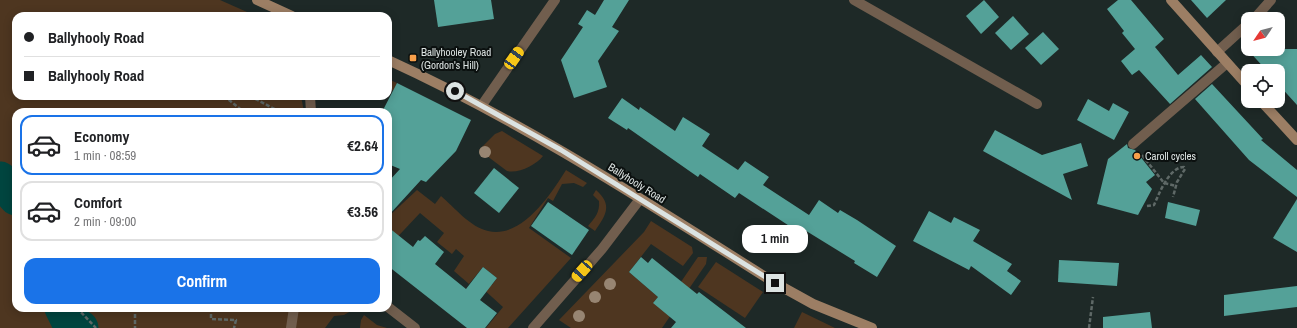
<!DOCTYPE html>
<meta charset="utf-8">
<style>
:root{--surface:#fff;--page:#f6f6f6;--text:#202124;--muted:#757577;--line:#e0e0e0;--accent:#1a73e8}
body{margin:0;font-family:"Archivo Narrow",sans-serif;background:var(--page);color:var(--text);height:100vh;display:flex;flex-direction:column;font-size:15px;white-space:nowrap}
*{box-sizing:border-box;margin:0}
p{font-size:13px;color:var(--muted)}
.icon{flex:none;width:22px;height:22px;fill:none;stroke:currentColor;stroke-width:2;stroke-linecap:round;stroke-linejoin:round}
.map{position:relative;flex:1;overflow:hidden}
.sheet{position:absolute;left:12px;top:108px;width:380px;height:204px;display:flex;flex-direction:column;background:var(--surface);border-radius:12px;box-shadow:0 2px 10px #0003}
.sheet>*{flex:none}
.top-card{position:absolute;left:12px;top:12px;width:380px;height:88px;border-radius:12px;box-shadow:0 2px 10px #0003;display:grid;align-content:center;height:88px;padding:0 12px;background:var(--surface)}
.needle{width:26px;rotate:235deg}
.fabs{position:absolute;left:1241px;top:12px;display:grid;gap:8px}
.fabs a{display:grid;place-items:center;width:44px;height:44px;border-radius:8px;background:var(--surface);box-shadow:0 2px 10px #0003;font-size:20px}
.end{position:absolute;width:18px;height:18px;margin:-9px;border:5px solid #dce3e2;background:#111;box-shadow:0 0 0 2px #111}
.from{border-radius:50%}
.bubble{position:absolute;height:28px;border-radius:12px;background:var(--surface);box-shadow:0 2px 10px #0003;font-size:13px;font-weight:700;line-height:28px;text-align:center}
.car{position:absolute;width:12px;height:24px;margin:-12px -6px;border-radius:5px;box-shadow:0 0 3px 1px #0007;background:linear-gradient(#f5c518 24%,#345 0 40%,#f5c518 0 76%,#345 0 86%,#f5c518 0)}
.top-card b{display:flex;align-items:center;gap:14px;height:38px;font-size:15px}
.top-card b+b{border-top:1px solid var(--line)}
.top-card i{width:10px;height:10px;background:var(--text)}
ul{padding:7px 0 0;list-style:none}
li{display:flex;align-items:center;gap:12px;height:60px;margin:0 8px 6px;padding:0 4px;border:2px solid var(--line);border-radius:12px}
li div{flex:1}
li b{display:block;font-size:15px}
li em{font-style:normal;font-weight:700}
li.on{border-color:var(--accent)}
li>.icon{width:36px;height:36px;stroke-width:1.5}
.primary-button{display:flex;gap:8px;margin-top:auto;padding:8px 12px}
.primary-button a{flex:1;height:46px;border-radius:12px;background:var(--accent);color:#fff;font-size:16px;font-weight:700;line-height:46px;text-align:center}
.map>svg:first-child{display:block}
.green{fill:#4e3620}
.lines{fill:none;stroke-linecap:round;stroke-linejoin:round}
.river{stroke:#00453f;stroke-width:35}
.building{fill:#54a198}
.path{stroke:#5f6967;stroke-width:2.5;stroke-dasharray:4 2;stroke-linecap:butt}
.lane{stroke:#715e4e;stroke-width:10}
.street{stroke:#715e4e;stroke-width:10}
.secondary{stroke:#9c7e64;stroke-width:10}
.tree{fill:#978572}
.route{stroke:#dce3e2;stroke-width:5}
.poi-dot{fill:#f8a04b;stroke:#0b100f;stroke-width:1.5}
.labels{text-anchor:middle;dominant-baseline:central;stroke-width:4;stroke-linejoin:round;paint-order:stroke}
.poi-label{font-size:11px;fill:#dce3e2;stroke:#0b100f;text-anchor:start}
.street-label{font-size:11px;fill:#dce3e2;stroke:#0b100f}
</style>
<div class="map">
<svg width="1297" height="328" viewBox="0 0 1297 328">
<rect width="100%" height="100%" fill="#1e2927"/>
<g class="green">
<polygon points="0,0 220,0 256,16 16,16 16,96 301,96 304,112 16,112 16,308 356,308 344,315 334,316 325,328 0,328"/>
<polygon points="388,79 397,83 394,91 388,88"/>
<path d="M 502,131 L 543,156 C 536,165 518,174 507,171 L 479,150 L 495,134 Z"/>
<path d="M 566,170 L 587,183 L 583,187 L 574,183 L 562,184 L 553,201 L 548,198 L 529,228 L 571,258 L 508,328 L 486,328 L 503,307 L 481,287 L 485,281 L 492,285 L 497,278 L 483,267 L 469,284 L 454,271 L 464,256 L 456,249 L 452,254 L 437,242 L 444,233 L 420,213 L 388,247 L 388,217 L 417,190 L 435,204 L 441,196 C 454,207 470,227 488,231 C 522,239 551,194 566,170 Z"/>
<path d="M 596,190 C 613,205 606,215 595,231 L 588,226 C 595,218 600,212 599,201 L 593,195 Z"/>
<polygon points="651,221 692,247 693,253 683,266 651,244 629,272 658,297 653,303 672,295 698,257 707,257 706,264 662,328 571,328 559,320 644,232"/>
<polygon points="716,262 763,292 745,318 698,287"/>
<polygon points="802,312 835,328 794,328"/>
<polygon points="364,315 377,325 387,328 360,328 361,320"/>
</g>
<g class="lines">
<g class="river">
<polyline points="0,179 16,198"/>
<polyline points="62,308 69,322 81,328"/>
</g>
</g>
<g class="building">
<polygon points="434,0 491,0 494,19 438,27"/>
<polygon points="604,0 629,0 612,27 619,31 598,61 607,87 574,98 561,60 583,27 578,24 587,10 595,15"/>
<polygon points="984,0 999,17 981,34 966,16"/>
<polygon points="1118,0 1131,0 1164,39 1155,47 1178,75 1201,55 1212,67 1170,104 1139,70 1132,75 1121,61 1135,49 1122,33 1124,31 1107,9"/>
<polygon points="1191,0 1226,0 1207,18"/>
<polygon points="1013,16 1029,34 1011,50 995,33"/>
<polygon points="1043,32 1059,49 1041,65 1025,48"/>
<polygon points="1247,49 1297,49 1297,105 1278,84 1278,71 1267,71"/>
<polygon points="397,83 471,120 456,151 426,182 421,180 388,216 388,182 400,169 388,164 388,112 382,112"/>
<polygon points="1212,84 1263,139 1261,140 1297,170 1297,197 1249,160 1195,99"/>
<polygon points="622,98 639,110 640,107 675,131 683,117 710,134 702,146 738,170 745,161 769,177 763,185 809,215 819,200 838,213 840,210 857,220 896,246 877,277 854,263 855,261 803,229 800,233 739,193 735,198 700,174 698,177 628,128 627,130 608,118"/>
<polygon points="1088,99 1109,111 1113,103 1129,112 1114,140 1077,120"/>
<polygon points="995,130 1042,155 1081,143 1088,166 1063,174 1072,200 983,151"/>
<polygon points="1127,144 1128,148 1135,150 1155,175 1146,182 1152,189 1138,215 1097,204 1108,159"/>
<polygon points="494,168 519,188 499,213 474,193"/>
<polygon points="1297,199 1297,252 1273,238"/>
<polygon points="548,202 589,230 572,255 531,226"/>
<polygon points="1168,202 1200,210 1196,226 1165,218"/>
<polygon points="929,211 951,223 954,217 980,230 973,241 1012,264 1007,271 1021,281 1011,295 971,266 969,270 913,241"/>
<polygon points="388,227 413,247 418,240 420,241 425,236 444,252 435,264 466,289 483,267 497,278 480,300 497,313 485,328 467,328 388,266"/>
<polygon points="641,257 648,263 652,258 697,294 699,292 746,328 671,328 676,322 653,303 658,297 629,272"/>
<polygon points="1059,260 1119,263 1117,286 1058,282"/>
<polygon points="1297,286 1297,307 1224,316 1224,295"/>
<polygon points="1150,312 1152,328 1103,328 1103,317"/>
</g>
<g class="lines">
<g class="path">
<polyline points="224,96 244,112"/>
<polyline points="250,96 280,112"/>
<polyline points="1142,155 1164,183 1176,186"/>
<path d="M 1147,206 L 1154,205 C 1159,194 1169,167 1184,167 L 1185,169 L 1177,182 L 1173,197"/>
<polyline points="77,308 96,328"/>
<polyline points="135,308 135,328"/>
<polyline points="211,308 211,319 236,320 234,328"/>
<polyline points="1089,328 1093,297"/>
</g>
<g class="lane">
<polyline points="310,96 311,112"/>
<polyline points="291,328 294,308"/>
</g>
<g class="street">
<polyline points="854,0 1037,104"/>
<polyline points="1254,19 1271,0"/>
<polyline points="1217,52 1248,24"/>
<polyline points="482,105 555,0"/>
<polyline points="1133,144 1227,63"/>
<polyline points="388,307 415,328"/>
<polyline points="533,328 602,249 640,199"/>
</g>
<g class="secondary">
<polyline points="257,0 292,16"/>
<polyline points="1171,0 1248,86"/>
<path d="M 388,60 C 524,122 649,204 775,283 L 813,304 L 872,328"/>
<polyline points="1261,101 1297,140"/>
</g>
</g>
<g class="tree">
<circle cx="485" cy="152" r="6"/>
<circle cx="610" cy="284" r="6"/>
<circle cx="595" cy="297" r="6"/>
<circle cx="579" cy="316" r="6"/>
</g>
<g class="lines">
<polyline class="route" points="455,91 561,150 775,283"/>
</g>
<g class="poi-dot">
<rect x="409" y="54" width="8" height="8" rx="2"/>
<circle cx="1137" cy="156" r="4"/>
</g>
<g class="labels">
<g class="poi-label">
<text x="421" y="52">Ballyhooley Road<tspan x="421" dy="13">(Gordon's Hill)</tspan></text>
<text x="1145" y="156">Caroll cycles</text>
</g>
<g class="street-label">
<text transform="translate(637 183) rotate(32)">Ballyhooly Road</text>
</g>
</g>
</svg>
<div class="fabs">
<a><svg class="needle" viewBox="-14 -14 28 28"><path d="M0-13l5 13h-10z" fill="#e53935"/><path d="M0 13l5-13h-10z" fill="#757577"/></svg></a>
<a><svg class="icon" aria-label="locate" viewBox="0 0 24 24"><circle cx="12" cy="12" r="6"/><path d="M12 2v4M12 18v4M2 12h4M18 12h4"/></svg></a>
</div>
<i class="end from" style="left:455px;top:91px"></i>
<i class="end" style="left:775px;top:283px"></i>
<div class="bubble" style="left:742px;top:225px;width:66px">1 min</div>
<i class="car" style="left:514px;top:58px;rotate:35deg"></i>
<i class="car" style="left:582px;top:271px;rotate:222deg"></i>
<div class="top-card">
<b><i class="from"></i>Ballyhooly Road</b>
<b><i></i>Ballyhooly Road</b>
</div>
<section class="sheet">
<ul>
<li class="on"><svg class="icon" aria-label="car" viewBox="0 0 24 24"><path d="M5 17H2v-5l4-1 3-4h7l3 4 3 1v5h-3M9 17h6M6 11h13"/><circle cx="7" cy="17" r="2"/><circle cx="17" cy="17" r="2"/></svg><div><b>Economy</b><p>1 min · 08:59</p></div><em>€2.64</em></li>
<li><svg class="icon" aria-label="car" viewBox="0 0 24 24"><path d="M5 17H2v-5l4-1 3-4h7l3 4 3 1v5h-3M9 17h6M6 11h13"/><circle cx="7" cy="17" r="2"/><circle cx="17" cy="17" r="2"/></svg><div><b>Comfort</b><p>2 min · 09:00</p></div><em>€3.56</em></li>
</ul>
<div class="primary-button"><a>Confirm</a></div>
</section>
</div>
